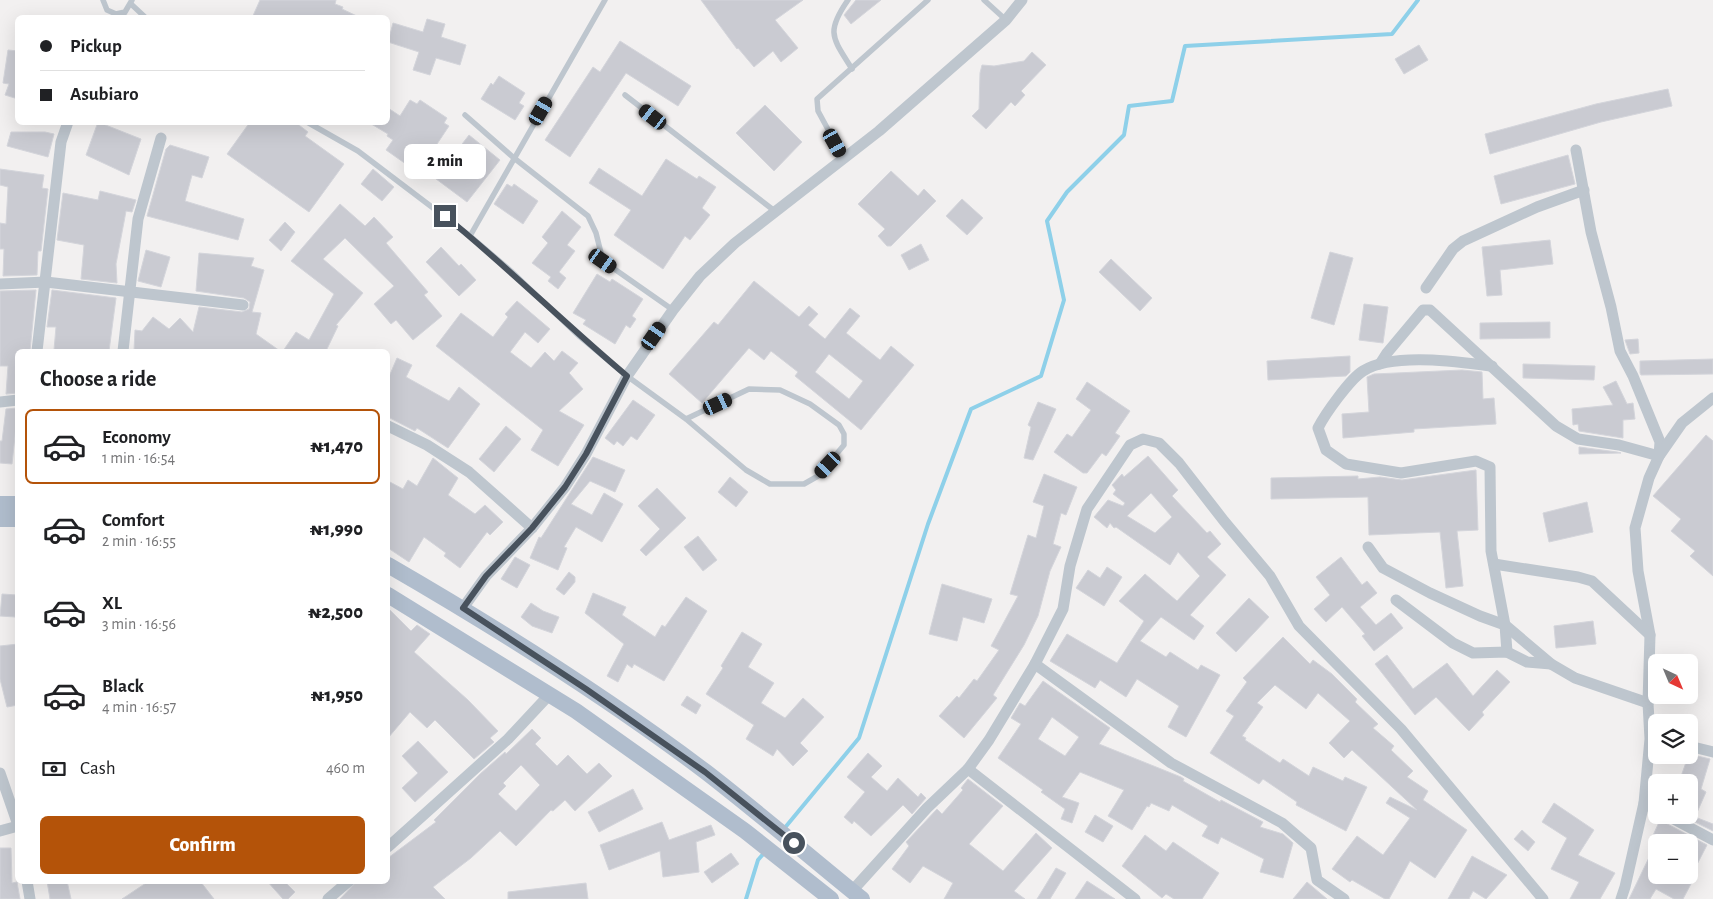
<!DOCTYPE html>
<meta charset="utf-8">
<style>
:root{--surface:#fff;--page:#f2f2f2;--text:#202124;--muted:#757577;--line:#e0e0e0;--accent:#b45309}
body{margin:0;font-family:"Alegreya Sans",sans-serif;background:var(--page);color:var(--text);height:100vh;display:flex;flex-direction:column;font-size:19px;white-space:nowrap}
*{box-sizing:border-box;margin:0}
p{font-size:16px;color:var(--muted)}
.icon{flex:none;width:28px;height:28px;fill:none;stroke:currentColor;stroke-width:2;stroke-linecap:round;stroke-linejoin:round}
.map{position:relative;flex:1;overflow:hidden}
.panel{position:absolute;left:15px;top:349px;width:375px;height:535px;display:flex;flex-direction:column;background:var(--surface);border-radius:8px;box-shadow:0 5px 20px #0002}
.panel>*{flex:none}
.guide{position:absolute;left:15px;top:15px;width:375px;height:110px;border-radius:8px;box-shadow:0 5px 20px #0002;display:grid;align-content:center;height:110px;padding:0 25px;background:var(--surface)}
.needle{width:32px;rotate:136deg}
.fabs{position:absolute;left:1648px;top:654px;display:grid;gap:10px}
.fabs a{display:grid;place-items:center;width:50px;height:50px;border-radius:8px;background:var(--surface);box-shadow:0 5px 20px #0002;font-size:25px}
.end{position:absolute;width:22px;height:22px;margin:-11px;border:6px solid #48525d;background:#fff;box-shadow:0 0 0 2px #fff}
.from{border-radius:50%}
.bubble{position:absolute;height:35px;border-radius:8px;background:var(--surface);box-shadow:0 5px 20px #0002;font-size:16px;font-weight:800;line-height:35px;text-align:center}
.car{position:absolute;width:15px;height:30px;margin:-15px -8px;border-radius:6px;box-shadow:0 0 4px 1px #0007;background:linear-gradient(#222 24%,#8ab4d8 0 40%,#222 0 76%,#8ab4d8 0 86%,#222 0)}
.guide b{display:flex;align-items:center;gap:18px;height:48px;font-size:19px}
.guide b+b{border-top:1px solid var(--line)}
.guide i{width:12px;height:12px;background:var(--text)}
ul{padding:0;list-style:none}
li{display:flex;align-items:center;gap:15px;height:75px;margin:0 10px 8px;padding:0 15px;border:2px solid transparent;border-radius:8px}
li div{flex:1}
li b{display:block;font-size:19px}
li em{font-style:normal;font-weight:800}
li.selected{border-color:var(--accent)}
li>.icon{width:45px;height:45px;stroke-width:1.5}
h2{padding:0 25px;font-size:22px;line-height:60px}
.pay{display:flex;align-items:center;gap:12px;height:55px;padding:0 25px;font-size:19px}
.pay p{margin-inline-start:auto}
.cta{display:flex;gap:10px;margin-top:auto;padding:10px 25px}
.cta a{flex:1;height:58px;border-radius:8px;background:var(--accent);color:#fff;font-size:20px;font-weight:800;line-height:58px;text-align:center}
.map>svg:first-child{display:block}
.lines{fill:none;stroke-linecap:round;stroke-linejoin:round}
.stream{stroke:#8ed0e9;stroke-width:4}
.building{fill:#cacbd2;stroke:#d4d5db;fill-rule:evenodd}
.service{stroke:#bec6ce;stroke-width:5.5}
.minor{stroke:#bec6ce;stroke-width:11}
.primary{stroke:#b0bdcd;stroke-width:16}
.route{stroke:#48525d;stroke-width:6}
</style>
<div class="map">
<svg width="1713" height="899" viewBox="0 0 1713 899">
<rect width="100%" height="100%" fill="#f2f0f0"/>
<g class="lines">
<g class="stream">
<polyline points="783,830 859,738 928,524 971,409 1041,376 1064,300 1047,221 1067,192 1124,135 1129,106 1172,101 1185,46 1392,34 1418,0"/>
<polyline points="746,899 758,860 764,853"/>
</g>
</g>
<g class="building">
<polygon points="260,0 336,0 335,4 343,7 342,9 361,18 252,18"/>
<polygon points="701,0 803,0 775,20 798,48 781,62 773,51 754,67 738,48 737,49"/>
<polygon points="856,0 881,0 851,24 844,15"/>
<polygon points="427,19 445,24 441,37 466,45 460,65 436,58 430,75 413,70 419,52 388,42 393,23 423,32"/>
<polygon points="620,41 691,86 678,106 626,73 570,157 545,140 593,67 600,72"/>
<polygon points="1419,45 1428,60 1404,74 1395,59"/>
<polygon points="8,50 18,51 18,99 5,95 9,84 3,83"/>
<polygon points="1032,52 1046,65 1021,91 1025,95 1015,106 1011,102 986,129 972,116 979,109 980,73 982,65 994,66 1024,61"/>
<polygon points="499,76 525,93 519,103 524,106 515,120 481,99 491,83 493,85"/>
<polygon points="1668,89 1672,106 1601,122 1490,154 1485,134 1596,104"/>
<polygon points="410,100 417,104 420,100 447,118 444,123 449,126 437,144 453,156 469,135 500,160 467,202 416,164 413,169 386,150 393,140 387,136 388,134 368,122 388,122 388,108 400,116"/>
<polygon points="765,105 802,142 774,171 736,133"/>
<polygon points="98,122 141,139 129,175 86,155"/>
<polygon points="250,122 295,122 308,132 305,136 344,164 309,212 227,154"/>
<polygon points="11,132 45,132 54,134 48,157 7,146"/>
<polygon points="170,145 209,157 202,178 192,175 185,201 244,219 238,240 147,216 166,149"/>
<polygon points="1568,155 1575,184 1501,204 1494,176"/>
<polygon points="666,159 697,179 699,176 716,187 702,208 710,215 690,240 685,236 663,269 614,235 631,210 589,183 599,168 642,196"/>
<polygon points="0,169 44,175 42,188 48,189 41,251 38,251 37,275 3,276 4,249 0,249 0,223 6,224 8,187 0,185"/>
<polygon points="373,169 394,187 382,201 361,184"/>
<polygon points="891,171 918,196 924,189 936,201 891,246 887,246 878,236 885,229 858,204"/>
<polygon points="507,184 512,187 514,184 538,201 523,224 494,204"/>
<polygon points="100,191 136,200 132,212 126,211 124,222 116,264 117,283 81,279 84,245 57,240 63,193 98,200"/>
<polygon points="962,199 983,218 967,235 946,216"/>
<polygon points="340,204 365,226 374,217 393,237 386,243 428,292 424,295 442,316 413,340 396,320 391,324 374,304 394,286 345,238 323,259 363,293 336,325 338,326 326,351 283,351 296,332 309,340 334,294 291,261"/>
<polygon points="562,211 581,227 567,245 575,251 559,272 566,278 558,289 548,281 551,277 532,263 548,243 542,237"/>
<polygon points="285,222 295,232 281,251 269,240"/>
<polygon points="1550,240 1553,264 1500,270 1502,295 1487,296 1482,247"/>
<polygon points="921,244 929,260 909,270 901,255"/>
<polygon points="441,247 459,266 461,264 476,280 459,296 426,262"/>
<polygon points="146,250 170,257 161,287 138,281"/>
<polygon points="1330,252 1353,258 1334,325 1311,318"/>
<polygon points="199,253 254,258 251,266 264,270 252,312 261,313 256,334 280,351 134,351 135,330 142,331 153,317 169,329 180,318 193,332 199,307 242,312 249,309 250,302 244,298 196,291"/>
<polygon points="1111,259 1152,298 1140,311 1099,272"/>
<polygon points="597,274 610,282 612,279 643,299 632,316 636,319 630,328 626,325 615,344 583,324 586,320 573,313"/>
<path d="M 754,281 L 799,317 L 809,306 L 818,314 L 808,325 L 825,339 L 850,308 L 860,316 L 846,333 L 880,360 L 891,346 L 914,365 L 861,430 L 795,376 L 798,372 L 771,351 L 764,360 L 749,348 L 702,403 L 669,374 L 714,322 L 718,325 ZM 829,354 L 863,381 L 849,399 L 815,372 Z"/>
<polygon points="36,290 30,351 18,351 18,393 6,394 8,366 0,366 0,291"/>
<polygon points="52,290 116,298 109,351 54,350 56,327 47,327"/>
<polygon points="517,301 550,329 538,343 525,332 510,352 531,368 545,352 554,361 562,351 578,363 569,373 583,389 559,411 584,425 558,466 531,450 543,430 436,346 461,313 493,337 508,317 505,314"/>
<polygon points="1364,304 1388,307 1383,343 1359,340"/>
<polygon points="1550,322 1550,338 1480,339 1480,323"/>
<polygon points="1638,339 1639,353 1630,354 1625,340"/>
<polygon points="1350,356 1350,372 1346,376 1268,380 1267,361"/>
<polygon points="397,358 412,365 406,377 449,401 459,387 480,404 448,448 417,428 415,431 388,417 388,379"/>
<polygon points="1713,359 1713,374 1641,375 1640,373 1640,361"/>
<polygon points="1523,364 1595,366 1594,380 1523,378"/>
<polygon points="1462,370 1482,372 1483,399 1494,398 1496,424 1414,429 1414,432 1343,438 1342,414 1369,412 1367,377 1374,374"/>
<polygon points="1616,381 1627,404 1633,403 1635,419 1623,420 1623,438 1579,431 1578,424 1573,425 1572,409 1613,405 1603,387"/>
<polygon points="1087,382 1130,411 1115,433 1120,436 1106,456 1102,453 1087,473 1083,473 1054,452 1067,434 1072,437 1091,410 1076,399"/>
<polygon points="633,400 655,415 637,440 631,436 623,446 617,441 614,445 605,438"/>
<polygon points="1038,402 1056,409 1033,460 1024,458 1031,427 1028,425"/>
<polygon points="18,408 12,464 0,463 0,441 2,441 6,409"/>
<polygon points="506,426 521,439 494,472 479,459"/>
<polygon points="1706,435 1713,441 1713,576 1690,556 1695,551 1671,531 1681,519 1653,496"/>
<polygon points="1579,447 1617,452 1621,453 1579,454"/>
<path d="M 1148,456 L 1178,490 L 1172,496 L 1207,533 L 1210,531 L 1221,544 L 1207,557 L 1226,575 L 1190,615 L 1204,626 L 1194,640 L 1161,617 L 1140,641 L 1166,657 L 1170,652 L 1198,670 L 1201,665 L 1220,675 L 1186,737 L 1168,727 L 1179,706 L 1137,679 L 1126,697 L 1100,680 L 1095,688 L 1050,661 L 1067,634 L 1117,663 L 1144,621 L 1119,601 L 1145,574 L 1177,601 L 1200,576 L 1178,552 L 1170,565 L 1116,527 L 1114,528 L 1110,523 L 1107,528 L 1094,517 L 1108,500 L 1123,506 L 1125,503 L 1113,494 L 1116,490 L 1112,485 L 1122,474 L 1124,477 ZM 1151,493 L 1172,517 L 1155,533 L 1127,516 Z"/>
<polygon points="593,457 625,470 615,492 590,481 571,504 592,515 604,493 623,504 602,542 576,527 564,547 567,548 558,570 530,558 539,537 541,538"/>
<polygon points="433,458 458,478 448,495 475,514 485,505 503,522 490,535 487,532 460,568 444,556 446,553 424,537 409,562 388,548 388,481 403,489 408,480 417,486"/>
<polygon points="1476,470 1478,530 1457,531 1463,586 1446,588 1440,532 1369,535 1368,497 1271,499 1271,478 1358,476 1358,479 1380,477 1402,480"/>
<polygon points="1044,474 1077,487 1066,515 1061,513 1053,544 1061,547 1050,571 1038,616 1024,645 993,695 997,698 964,738 939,716 957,696 959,698 974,679 977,681 999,650 991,646 1018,596 1010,594 1028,535 1036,538 1044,506 1033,502"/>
<polygon points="730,477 748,492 736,507 718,492"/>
<polygon points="657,488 686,518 646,556 640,550 660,529 638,506"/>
<polygon points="1587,502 1593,532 1549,542 1543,513"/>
<polygon points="698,536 717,560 703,571 684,547"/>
<polygon points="515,557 530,565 517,588 501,579"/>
<polygon points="1341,557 1362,585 1367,581 1377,593 1360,607 1376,625 1391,613 1403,628 1374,651 1362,636 1365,634 1342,607 1326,622 1314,609 1330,595 1316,577"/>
<polygon points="1107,567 1122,577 1104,606 1076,588 1088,570 1100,578"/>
<polygon points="569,572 575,577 575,582 564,595 556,589"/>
<polygon points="942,584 992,599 984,623 963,617 957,641 929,634"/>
<polygon points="593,593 626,607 622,615 655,637 662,625 665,627 686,597 707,611 664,681 634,664 632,668 627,664 618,682 607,676 624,644 585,613"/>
<polygon points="2,594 17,595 15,617 0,616"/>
<polygon points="1249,598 1269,617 1236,652 1216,633"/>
<polygon points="531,603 543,611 559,617 552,633 532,626 521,617"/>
<polygon points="388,608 411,631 417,625 430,634 414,652 468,700 498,731 490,738 494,742 474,759 435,720 427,728 410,712 388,738"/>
<polygon points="1593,621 1596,644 1556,648 1554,626"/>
<polygon points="742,632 762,644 748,667 774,683 761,703 785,718 803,698 824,717 800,743 808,751 793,766 777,749 773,756 746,739 754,725 706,694 723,668 721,666"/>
<polygon points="1283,637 1310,664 1313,660 1332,674 1357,699 1355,702 1378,724 1373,728 1394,746 1391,750 1413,771 1407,777 1428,791 1423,800 1467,830 1435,878 1410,861 1389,899 1385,899 1352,880 1350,882 1332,869 1357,836 1383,855 1410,818 1386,803 1390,797 1417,810 1352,750 1344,758 1329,743 1350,721 1318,693 1306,709 1275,685 1257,703 1263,707 1242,736 1246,738 1245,740 1280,763 1283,759 1309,776 1313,767 1343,781 1345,777 1367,787 1346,831 1296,805 1297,802 1263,779 1259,784 1210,753 1234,716 1226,711 1247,682 1243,678"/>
<polygon points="18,644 18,705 7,707 0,679 0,646"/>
<polygon points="1387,655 1413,689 1447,663 1473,696 1497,670 1510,682 1482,712 1484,715 1469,731 1436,697 1415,715 1375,664"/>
<path d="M 1043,681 L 1110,728 L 1099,744 L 1181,777 L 1184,779 L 1183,781 L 1220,802 L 1221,800 L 1263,822 L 1260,827 L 1283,834 L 1293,843 L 1283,878 L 1260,872 L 1264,859 L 1221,837 L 1218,844 L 1202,836 L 1208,826 L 1172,805 L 1169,811 L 1151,803 L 1149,807 L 1147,806 L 1132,830 L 1108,816 L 1124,790 L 1080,772 L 1062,797 L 1079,803 L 1072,823 L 1061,819 L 1065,809 L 1041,792 L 1043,790 L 998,758 L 1021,724 L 1011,718 L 1020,703 L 1025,706 ZM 1052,717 L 1079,737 L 1065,756 L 1038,739 Z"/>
<polygon points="687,696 701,705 696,714 681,705"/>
<path d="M 532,729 L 541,738 L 535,744 L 557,766 L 568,755 L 587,774 L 599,763 L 612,776 L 575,811 L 565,800 L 553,811 L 551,810 L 516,846 L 500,831 L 471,858 L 433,887 L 445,899 L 340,899 L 357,881 L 388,881 L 388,858 L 436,822 L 434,820 L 480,774 L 505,752 L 506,754 ZM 521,765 L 540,785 L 516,811 L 498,794 L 506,786 L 503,783 Z"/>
<polygon points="418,741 448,772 415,802 402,788 418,773 402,756"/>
<polygon points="868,753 882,766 871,777 887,791 898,778 918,797 921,793 926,798 912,814 903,805 871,836 854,821 852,824 844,817 865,792 847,777"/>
<polygon points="1689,754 1710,759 1701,789 1706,792 1695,817 1713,824 1713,831 1689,819 1689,782 1679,782"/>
<polygon points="968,779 1003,806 969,844 1003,871 1036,833 1052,848 1014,891 1025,899 944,899 953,883 923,866 910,883 892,869 909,846 906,842 937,809 942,814 963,790 961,788"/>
<polygon points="633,789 643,809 599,832 588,812"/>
<polygon points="1554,803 1594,830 1578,855 1615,873 1600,899 1570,899 1579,882 1551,869 1567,838 1542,822"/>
<polygon points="1095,815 1113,826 1103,842 1085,832"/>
<polygon points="1660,820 1707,845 1689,880 1689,842 1650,842"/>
<polygon points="662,822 669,840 711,825 715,835 696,842 699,872 663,877 660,851 609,870 600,845"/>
<polygon points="1522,830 1535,842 1528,851 1514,839"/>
<polygon points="1145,835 1166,851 1173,842 1219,873 1202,899 1174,899 1166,894 1162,898 1122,866"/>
<polygon points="1656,843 1656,875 1679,875 1692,882 1683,899 1674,899 1656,889 1650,899 1629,899"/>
<polygon points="0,848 11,848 12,883 17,882 20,899 0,899"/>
<polygon points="731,853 739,864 712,883 704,872"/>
<polygon points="1472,856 1507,875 1486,899 1473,891 1469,899 1448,899"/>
<polygon points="1056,868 1066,873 1050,899 1037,899"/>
<polygon points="47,881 67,881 71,899 50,899"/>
<polygon points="149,881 200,881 214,899 122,899"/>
<polygon points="267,881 284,881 295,892 288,899 283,899"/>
<polygon points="1087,881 1115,899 1075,899"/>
<polygon points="1307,882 1327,899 1293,899"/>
<polygon points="586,883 588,899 508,899 508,892"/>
</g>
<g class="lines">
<g class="service">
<polyline points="103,0 107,10 116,14 125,12 132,0"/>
<path d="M 848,0 C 825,33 833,38 852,69"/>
<polyline points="984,0 1006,20"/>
<polyline points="131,4 146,18"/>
<polyline points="120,14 127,18"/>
<polyline points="625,95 776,212"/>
<polyline points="465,115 514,158 588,216 596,233 603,261 673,310"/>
<polyline points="307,122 358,151 470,236 511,271 580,337 627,376 686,419 746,470 770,484 804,484 818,476 844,445 844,434 839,425 810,404 780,390 749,389 686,419"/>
<polyline points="844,159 818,111 817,99 928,0"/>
<polyline points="470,236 605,0"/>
</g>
<g class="minor">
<polyline points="1576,150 1591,232 1611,307 1620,351 1633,376 1660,442 1659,456 1649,478 1635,528 1638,571 1650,635 1648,703 1650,739 1644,803 1625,887 1621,899"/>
<polyline points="0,284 46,282 243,305"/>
<polyline points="1426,288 1453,249 1463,241 1537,207 1584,190"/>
<polyline points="37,351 61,142 68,122"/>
<polyline points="123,351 138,219 161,138"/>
<polyline points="1380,364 1387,353 1423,310 1430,310 1556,426 1578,439 1619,445 1659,456 1682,423 1713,398"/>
<path d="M 1492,366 C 1458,362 1393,352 1363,371 C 1350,379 1325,414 1318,428 L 1326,450 L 1346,464 L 1401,473 L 1476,461 L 1490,467 L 1491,551 L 1505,625 L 1551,664 L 1575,678 L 1648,703"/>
<polyline points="0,402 18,400"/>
<polyline points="388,426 427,445 469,472 532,528"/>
<polyline points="1368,547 1383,568 1430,593 1480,616 1505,625 1507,652"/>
<polyline points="1494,564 1578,577 1592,581 1650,635"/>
<polyline points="1396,600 1453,643 1473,653 1507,652 1527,662 1551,664"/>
<polyline points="463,608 486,576 532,528 565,487 586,454 627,376 673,310 700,276 735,243 879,131 1006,20 1022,0"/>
<polyline points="1035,664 1171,763 1282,823 1311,848 1317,880 1344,899"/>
<polyline points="1689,746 1713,752"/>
<polyline points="968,769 1135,899"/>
<polyline points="0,773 18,825"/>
<polyline points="1644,803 1656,810"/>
<polyline points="1666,815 1713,840"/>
<polyline points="0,831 18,826"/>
<polyline points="388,847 508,739 550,694"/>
<polyline points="27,881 30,899"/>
<polyline points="852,891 927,808 968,769 989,740 1035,664 1063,609 1070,566 1087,509 1130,445 1143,439 1159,443 1179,463 1224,521 1270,576 1299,626 1401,729 1543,899"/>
<polyline points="328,899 349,881"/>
</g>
<g class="primary">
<polyline points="0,504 18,504"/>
<polyline points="0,519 18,519"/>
<path d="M 388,565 C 497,628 605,696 706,772 C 759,813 810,857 862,899"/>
<polyline points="388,595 576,711 745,831 831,899"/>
</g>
</g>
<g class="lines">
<path class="route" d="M 445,216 C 508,267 565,324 627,376 L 586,454 L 565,487 L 532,528 L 486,576 L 463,608 L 586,689 L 705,772 L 794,843"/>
</g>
</svg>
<div class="fabs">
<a><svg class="needle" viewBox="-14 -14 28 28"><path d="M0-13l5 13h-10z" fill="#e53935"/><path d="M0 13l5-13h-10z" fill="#757577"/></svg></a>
<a><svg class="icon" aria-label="layers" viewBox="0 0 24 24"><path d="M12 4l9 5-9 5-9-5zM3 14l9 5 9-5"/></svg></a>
<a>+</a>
<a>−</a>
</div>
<i class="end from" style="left:794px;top:843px"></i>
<i class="end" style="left:445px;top:216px"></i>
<div class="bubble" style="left:404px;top:144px;width:82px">2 min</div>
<i class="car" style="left:541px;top:111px;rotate:30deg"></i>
<i class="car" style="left:653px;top:117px;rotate:308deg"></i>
<i class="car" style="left:835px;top:143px;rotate:151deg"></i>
<i class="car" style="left:603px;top:261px;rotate:125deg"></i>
<i class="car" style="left:654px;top:336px;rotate:35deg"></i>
<i class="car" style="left:718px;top:404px;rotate:65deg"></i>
<i class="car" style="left:828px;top:465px;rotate:223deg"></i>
<div class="guide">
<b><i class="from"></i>Pickup</b>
<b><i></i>Asubiaro</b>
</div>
<section class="panel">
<h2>Choose a ride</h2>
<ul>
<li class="selected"><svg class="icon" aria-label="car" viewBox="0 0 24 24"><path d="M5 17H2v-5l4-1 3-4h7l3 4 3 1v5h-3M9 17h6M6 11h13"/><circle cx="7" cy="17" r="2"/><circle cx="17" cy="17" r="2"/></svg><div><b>Economy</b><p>1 min · 16:54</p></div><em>₦1,470</em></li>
<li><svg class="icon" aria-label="car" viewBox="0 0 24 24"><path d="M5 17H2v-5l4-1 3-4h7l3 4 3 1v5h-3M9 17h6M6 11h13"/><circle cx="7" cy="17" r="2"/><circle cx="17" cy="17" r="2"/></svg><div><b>Comfort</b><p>2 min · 16:55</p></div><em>₦1,990</em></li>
<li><svg class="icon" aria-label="car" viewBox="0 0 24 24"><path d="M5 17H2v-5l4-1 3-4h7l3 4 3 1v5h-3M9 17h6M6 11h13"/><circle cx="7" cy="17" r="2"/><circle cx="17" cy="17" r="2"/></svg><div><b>XL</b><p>3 min · 16:56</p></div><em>₦2,500</em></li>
<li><svg class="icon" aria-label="car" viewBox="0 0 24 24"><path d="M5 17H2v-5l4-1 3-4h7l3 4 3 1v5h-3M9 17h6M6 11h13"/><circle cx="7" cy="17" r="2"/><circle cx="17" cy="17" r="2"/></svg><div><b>Black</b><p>4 min · 16:57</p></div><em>₦1,950</em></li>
</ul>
<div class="pay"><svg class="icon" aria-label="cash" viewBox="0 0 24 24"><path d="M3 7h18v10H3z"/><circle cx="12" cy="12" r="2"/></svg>Cash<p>460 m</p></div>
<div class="cta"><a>Confirm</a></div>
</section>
</div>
